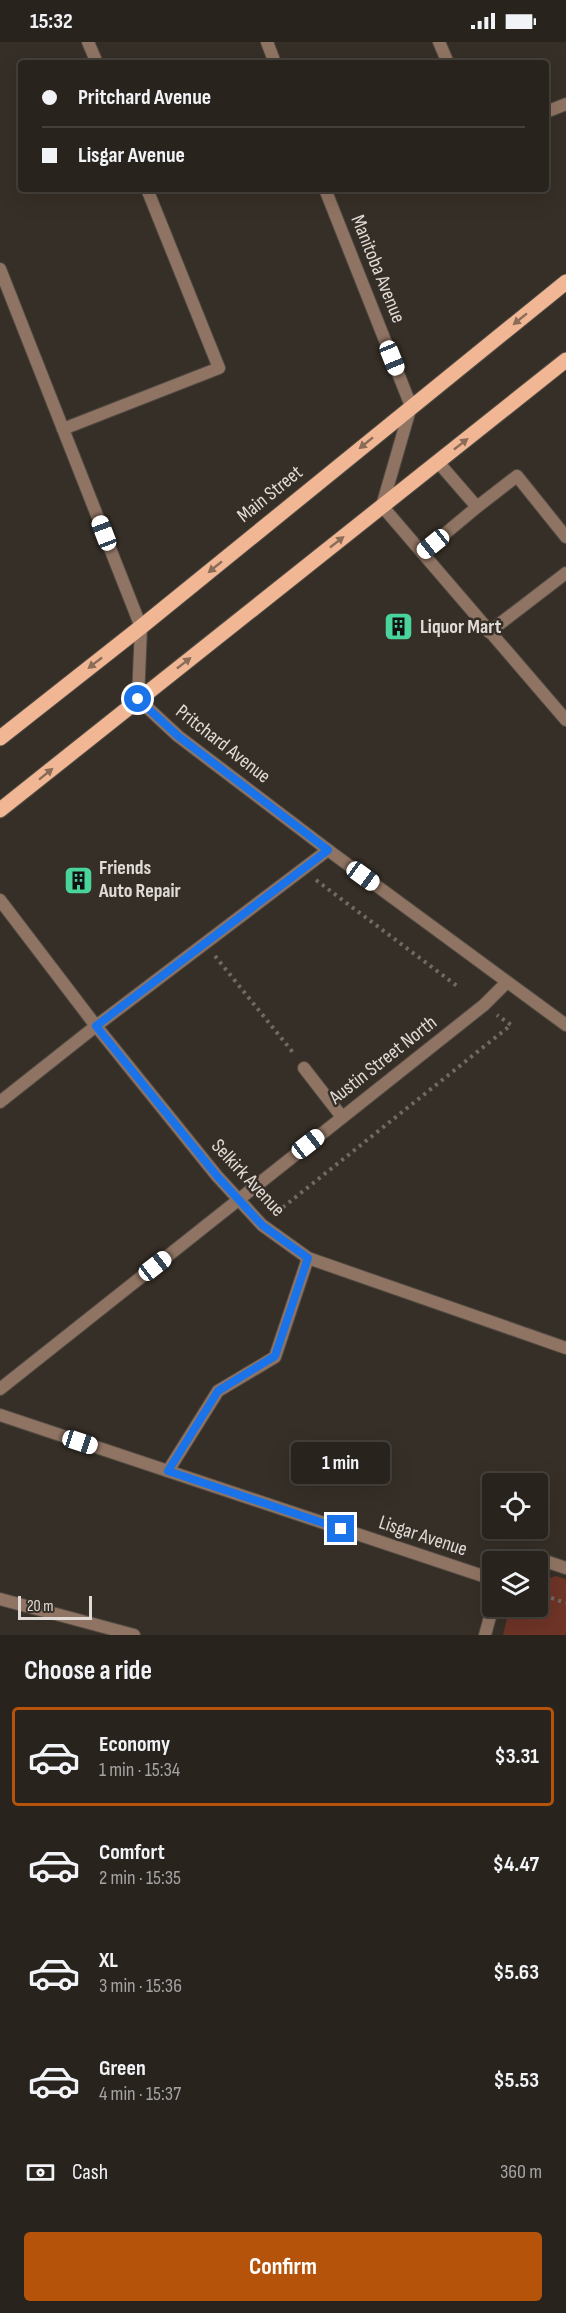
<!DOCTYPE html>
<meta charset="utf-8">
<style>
:root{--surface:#28231d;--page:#302b26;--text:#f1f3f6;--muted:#a5a4a4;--line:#44403b;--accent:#b45309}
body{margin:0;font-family:"Sofia Sans Condensed",sans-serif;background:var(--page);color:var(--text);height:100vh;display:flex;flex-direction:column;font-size:22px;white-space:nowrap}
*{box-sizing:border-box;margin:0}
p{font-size:20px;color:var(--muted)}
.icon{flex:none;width:33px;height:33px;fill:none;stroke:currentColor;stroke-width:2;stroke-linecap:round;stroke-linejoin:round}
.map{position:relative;height:1593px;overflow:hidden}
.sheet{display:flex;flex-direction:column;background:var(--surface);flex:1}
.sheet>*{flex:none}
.top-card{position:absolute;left:18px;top:18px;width:531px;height:132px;border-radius:6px;box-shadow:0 6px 24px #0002,0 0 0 2px var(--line);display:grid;align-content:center;height:132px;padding:0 24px;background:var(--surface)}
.buttons{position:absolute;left:482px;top:1431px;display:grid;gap:12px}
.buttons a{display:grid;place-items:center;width:66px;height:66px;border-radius:6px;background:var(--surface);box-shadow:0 6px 24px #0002,0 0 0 2px var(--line);font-size:30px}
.scale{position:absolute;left:18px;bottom:15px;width:74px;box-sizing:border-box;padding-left:6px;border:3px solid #e0dbd6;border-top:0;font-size:16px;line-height:21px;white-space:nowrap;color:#e0dbd6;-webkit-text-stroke:4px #362f27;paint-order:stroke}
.end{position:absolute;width:27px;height:27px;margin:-14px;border:8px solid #1a73e8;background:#fff;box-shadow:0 0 0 3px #fff}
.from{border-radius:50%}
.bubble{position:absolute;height:42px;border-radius:6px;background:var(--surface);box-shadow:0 6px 24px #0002,0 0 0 2px var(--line);font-size:20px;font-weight:700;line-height:42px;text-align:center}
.car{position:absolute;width:18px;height:36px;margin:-18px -9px;border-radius:8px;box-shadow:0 0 4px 2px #0007;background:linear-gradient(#fff 24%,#345 0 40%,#fff 0 76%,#345 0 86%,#fff 0)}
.top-card b{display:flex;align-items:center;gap:21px;height:57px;font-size:22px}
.top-card b+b{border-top:2px solid var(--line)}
.top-card i{width:15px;height:15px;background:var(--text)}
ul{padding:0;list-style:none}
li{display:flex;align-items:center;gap:18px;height:99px;margin:0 12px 9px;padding:0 12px;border:3px solid transparent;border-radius:6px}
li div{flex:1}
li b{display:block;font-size:22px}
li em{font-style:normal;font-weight:700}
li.current{border-color:var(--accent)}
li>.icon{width:54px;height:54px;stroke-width:1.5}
h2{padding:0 24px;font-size:27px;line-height:72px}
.pay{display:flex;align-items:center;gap:15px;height:66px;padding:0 24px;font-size:22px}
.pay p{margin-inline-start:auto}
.button{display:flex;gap:12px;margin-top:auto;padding:12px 24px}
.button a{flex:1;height:69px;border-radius:6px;background:var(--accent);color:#fff;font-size:24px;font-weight:700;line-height:69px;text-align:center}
.status{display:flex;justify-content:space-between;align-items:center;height:42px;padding:0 30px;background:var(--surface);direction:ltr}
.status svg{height:16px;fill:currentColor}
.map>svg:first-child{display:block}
.green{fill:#6e3427}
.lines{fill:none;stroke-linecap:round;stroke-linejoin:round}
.lane-casing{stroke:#514b43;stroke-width:14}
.street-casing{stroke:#514b43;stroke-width:14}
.primary-casing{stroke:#514b43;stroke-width:17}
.path{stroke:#706a63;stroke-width:4;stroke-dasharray:3 4.5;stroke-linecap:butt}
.lane{stroke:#907463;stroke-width:12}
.street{stroke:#907463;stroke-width:12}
.primary{stroke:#f1b794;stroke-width:15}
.oneway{fill:#8a6c58}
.route{stroke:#1a73e8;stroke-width:8}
.labels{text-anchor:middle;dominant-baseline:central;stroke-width:5;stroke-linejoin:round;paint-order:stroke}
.street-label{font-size:20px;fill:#e0dbd6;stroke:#362f27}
.poi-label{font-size:20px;font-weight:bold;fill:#e0dbd6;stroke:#362f27;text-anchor:start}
</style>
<div class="status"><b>15:32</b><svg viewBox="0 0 49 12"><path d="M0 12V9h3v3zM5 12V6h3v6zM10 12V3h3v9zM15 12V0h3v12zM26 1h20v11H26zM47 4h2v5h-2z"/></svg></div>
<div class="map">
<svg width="566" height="1593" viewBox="0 0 566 1593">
<rect width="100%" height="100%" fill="#362f27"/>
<polygon class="green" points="556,1534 566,1537 566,1593 503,1593 510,1565 537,1564 537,1541"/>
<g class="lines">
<defs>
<g id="lane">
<polyline points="88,0 97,21"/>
<polyline points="439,0 448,21"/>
<polyline points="546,70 566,62"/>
<polyline points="63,387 219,326 147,147"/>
<polyline points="477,465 517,434 566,495"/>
<polyline points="422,511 477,465 438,420"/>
<polyline points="489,590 566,531"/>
<polyline points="304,1026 342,1075"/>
<polyline points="0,1060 96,984 328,808"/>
<polyline points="168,1429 218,1349 275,1315 308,1216"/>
<polyline points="537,1525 548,1520 566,1526"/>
<polyline points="0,1557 134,1593"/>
</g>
<g id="street">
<polyline points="267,0 275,21"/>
<polyline points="325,147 411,364 382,464 566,678"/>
<polyline points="0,227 141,585 138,657 178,694 328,808 566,983"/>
<polyline points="0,858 96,984 217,1134 262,1183 308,1216 566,1306"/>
<polyline points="0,1347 484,963 506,941"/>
<polyline points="0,1373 492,1537"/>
<polyline points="485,1593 493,1564"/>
</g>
<g id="primary">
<polyline points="0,696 141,585 566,240"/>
<polyline points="0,768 566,318"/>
</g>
</defs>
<use href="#lane" class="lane-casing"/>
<use href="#street" class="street-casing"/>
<use href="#primary" class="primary-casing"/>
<g class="path">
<polyline points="316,838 457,944"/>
<polyline points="215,914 295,1013"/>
<polyline points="277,1170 511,983 497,973"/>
<polyline points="537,1551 566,1561"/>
</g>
<use href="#lane" class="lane"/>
<use href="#street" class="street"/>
<use href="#primary" class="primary"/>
</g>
<defs><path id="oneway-solid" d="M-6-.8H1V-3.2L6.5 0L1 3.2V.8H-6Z" transform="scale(1.5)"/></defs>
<g class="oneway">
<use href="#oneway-solid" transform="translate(520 277) rotate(141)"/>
<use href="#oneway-solid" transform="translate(366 401) rotate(141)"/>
<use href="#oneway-solid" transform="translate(461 402) rotate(-38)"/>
<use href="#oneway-solid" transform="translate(337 500) rotate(-38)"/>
<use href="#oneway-solid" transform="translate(215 525) rotate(141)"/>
<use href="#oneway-solid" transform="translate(95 621) rotate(142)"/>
<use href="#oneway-solid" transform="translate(184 621) rotate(-38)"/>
<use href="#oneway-solid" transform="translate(46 732) rotate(-39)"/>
</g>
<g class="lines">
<polyline class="route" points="138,657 178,694 328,808 96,984 217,1134 262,1183 308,1216 275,1314 218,1349 168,1429 341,1487"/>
</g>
<defs>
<symbol id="building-square" viewBox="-11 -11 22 22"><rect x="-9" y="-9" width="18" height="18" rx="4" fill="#49d49c" stroke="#362f27"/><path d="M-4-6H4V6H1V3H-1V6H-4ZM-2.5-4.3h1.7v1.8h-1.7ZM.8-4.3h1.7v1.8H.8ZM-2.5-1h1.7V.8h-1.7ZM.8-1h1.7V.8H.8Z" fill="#111"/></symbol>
</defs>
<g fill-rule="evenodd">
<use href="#building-square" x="382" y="568" width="33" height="33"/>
<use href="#building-square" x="62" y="822" width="33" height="33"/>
</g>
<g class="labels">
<g class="street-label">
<text transform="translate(378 227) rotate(68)">Manitoba Avenue</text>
<text transform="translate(270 452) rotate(-39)">Main Street</text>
<text transform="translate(223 702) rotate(38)">Pritchard Avenue</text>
<text transform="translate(383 1018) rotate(-38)">Austin Street North</text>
<text transform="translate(248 1136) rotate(47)">Selkirk Avenue</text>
<text transform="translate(423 1494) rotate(18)">Lisgar Avenue</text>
</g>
<g class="poi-label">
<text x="420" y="585">Liquor Mart</text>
<text x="99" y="826">Friends<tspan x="99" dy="23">Auto Repair</tspan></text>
</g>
</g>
</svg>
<div class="buttons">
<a><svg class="icon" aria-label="locate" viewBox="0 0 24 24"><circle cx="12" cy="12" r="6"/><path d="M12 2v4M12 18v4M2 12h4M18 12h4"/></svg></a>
<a><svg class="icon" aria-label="layers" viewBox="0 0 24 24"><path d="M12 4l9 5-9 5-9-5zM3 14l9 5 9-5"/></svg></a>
</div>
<div class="scale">20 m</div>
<i class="end from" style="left:138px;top:657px"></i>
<i class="end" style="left:341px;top:1487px"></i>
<div class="bubble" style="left:291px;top:1400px;width:99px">1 min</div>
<i class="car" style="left:392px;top:316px;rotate:158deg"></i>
<i class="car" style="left:104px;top:491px;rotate:339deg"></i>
<i class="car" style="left:433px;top:502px;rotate:231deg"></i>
<i class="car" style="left:363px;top:834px;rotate:126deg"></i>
<i class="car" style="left:308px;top:1102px;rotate:52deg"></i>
<i class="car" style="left:155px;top:1224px;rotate:52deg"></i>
<i class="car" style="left:80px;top:1400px;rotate:108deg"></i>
<div class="top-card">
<b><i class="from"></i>Pritchard Avenue</b>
<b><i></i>Lisgar Avenue</b>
</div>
</div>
<section class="sheet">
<h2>Choose a ride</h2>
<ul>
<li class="current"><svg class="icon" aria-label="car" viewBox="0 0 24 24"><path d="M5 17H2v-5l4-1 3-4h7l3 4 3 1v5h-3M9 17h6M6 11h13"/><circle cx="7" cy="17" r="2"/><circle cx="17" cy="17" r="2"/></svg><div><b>Economy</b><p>1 min · 15:34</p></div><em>$3.31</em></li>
<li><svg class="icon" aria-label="car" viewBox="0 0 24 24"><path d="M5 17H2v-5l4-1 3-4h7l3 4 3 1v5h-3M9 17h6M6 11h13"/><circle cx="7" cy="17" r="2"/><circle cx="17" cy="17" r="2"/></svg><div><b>Comfort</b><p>2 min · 15:35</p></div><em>$4.47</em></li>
<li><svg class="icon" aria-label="car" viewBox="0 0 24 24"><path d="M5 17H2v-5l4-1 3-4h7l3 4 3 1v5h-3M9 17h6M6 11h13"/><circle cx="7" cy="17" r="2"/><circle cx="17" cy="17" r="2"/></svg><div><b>XL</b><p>3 min · 15:36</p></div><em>$5.63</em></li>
<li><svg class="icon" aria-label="car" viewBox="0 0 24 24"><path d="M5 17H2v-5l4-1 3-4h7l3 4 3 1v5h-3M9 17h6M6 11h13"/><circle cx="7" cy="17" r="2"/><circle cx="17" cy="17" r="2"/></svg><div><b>Green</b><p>4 min · 15:37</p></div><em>$5.53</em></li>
</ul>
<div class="pay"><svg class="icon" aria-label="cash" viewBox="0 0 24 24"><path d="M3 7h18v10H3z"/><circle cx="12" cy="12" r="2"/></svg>Cash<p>360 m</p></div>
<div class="button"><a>Confirm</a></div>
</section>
